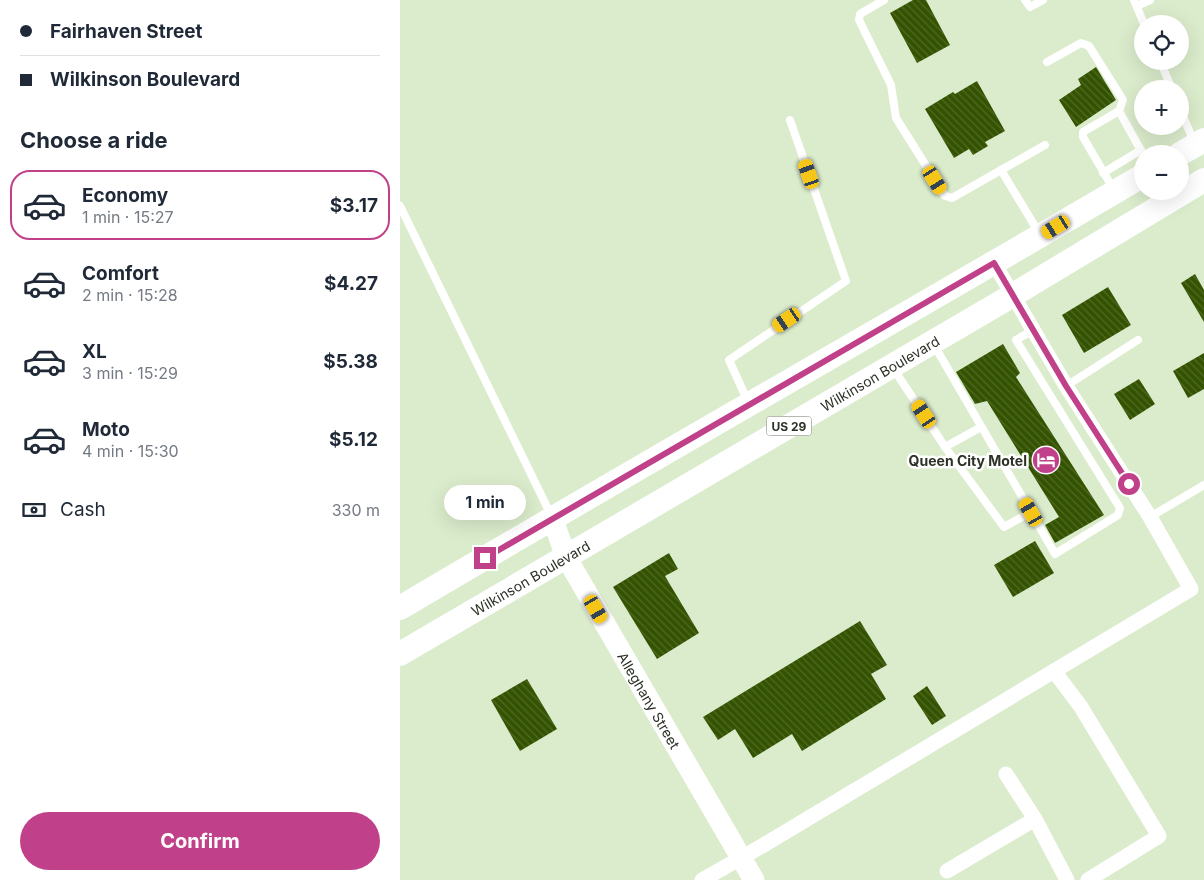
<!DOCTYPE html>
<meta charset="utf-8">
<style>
:root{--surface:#fff;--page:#f6f6f7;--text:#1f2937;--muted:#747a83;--line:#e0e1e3;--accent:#c1408a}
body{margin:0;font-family:Inter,sans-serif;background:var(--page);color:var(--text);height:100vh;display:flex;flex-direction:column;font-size:19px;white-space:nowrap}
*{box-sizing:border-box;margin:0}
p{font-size:16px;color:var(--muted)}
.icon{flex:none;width:28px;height:28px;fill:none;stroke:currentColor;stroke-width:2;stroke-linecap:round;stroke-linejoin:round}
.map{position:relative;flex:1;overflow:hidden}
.details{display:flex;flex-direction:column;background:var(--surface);width:400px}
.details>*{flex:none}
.top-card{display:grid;align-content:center;height:110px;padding:0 20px;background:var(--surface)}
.buttons{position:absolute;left:734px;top:15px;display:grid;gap:10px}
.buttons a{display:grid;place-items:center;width:55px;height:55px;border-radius:50%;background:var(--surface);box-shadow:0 5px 20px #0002;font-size:25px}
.end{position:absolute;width:22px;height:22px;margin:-11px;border:6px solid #c1408a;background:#fff;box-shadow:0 0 0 2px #fff}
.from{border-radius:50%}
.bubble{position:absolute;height:35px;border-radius:18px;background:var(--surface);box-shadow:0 5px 20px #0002;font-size:16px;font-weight:700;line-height:35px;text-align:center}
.car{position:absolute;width:15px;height:30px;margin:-15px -8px;border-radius:6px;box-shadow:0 0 4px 1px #0007;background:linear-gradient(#f5c518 24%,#345 0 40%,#f5c518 0 76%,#345 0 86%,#f5c518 0)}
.top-card b{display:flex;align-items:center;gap:18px;height:48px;font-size:19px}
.top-card b+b{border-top:1px solid var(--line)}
.top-card i{width:12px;height:12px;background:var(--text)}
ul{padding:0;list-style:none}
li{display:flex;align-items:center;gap:15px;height:70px;margin:0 10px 8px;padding:0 10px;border:2px solid transparent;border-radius:20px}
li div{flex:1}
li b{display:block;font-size:19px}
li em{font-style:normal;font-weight:700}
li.on{border-color:var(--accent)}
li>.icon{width:45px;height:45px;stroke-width:1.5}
h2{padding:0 20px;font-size:22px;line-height:60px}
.pay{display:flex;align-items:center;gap:12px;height:55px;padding:0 20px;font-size:19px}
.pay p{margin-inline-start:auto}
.action{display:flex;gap:10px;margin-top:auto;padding:10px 20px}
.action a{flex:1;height:58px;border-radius:30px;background:var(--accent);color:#fff;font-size:20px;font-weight:700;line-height:58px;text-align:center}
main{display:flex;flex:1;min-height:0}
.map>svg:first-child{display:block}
.building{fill:url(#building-back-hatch)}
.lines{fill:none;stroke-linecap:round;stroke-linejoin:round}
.lane{stroke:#fff;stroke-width:8}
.street{stroke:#fff;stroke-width:15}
.secondary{stroke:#fff;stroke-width:21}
.primary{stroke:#fff;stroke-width:24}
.route{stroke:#c1408a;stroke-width:6}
.labels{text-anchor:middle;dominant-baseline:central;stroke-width:5;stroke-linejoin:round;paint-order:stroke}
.shield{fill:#fff;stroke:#6b7067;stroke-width:1}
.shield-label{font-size:12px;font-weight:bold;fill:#2c3226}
.street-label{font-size:14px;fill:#2c3226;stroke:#fff}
.poi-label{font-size:14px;font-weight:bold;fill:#2c3226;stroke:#fff;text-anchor:end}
</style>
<main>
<section class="details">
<div class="top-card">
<b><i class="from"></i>Fairhaven Street</b>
<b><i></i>Wilkinson Boulevard</b>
</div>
<h2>Choose a ride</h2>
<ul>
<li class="on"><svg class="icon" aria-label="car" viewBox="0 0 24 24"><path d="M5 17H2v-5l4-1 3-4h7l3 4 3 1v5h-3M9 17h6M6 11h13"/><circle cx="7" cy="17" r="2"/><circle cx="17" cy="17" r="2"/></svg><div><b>Economy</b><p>1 min · 15:27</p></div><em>$3.17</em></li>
<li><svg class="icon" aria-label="car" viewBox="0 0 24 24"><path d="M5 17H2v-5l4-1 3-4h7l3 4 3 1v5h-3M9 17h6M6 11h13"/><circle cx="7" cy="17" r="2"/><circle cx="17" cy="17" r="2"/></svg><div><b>Comfort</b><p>2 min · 15:28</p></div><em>$4.27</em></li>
<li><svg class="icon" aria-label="car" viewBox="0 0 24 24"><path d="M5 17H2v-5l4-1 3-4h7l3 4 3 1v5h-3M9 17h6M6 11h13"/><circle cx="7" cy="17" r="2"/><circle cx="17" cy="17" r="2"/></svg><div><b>XL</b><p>3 min · 15:29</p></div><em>$5.38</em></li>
<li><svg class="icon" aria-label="car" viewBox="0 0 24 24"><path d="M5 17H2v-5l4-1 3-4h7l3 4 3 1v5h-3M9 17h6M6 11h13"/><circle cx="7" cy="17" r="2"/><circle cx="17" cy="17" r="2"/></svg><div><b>Moto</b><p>4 min · 15:30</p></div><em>$5.12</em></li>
</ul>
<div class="pay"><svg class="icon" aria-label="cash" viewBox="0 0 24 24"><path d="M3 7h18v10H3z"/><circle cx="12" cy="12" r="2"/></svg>Cash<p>330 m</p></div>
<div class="action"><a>Confirm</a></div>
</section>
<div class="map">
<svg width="804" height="880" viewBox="0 0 804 880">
<defs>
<pattern id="building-back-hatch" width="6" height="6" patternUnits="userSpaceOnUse" patternTransform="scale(1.25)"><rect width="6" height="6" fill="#345300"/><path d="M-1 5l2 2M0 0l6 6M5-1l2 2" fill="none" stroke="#506926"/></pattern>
</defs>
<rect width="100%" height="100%" fill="#dbeccc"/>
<g class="building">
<polygon points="513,0 526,0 550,45 517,63 490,13"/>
<polygon points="696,67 716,100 676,127 659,100 681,85 678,79"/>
<polygon points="577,81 605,131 585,142 588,146 573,155 569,149 554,158 525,109 553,92 555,94"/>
<polygon points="795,274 804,290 804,322 781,283"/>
<polygon points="708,287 731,325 684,353 662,315"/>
<polygon points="603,344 620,373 616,377 704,515 655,543 645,525 659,517 587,401 575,404 556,372"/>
<polygon points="804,353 804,389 788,398 773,371"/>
<polygon points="739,379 755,404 730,420 714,394"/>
<polygon points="635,541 654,573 613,597 594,565"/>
<polygon points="269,553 278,569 265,576 299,633 257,659 213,587"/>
<polygon points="460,621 487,665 471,674 486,699 402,751 392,734 353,758 335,729 318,740 303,717"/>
<polygon points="127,679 157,729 120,751 91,700"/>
<polygon points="527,686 546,716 532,725 513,696"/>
</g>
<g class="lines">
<g class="lane">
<polyline points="484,0 460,14 459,20 491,85 496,118 545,196 552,198 645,145"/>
<polyline points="625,0 630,7 643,0"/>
<polyline points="734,0 744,24"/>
<polyline points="737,6 750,0"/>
<polyline points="760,61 772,89"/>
<polyline points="647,62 681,43 689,46 723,100 719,111 743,154"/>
<polyline points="780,109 794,142"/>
<polyline points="601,170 639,233"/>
<polyline points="703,173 741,150"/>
<polyline points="714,190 683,137 683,132 719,111"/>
<polyline points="0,206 151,515"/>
<polyline points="534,345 631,512"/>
<polyline points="493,368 545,447 604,527 631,512 655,554 718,515 720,508 616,340 633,330"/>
<polyline points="666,386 738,340"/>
<polyline points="348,402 329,360 446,281 390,120"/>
<polyline points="545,447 581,427"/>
<polyline points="750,517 804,485"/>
</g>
<g class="street">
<polyline points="654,671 681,707 759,836 688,880"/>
<polyline points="606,774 635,819 667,880"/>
<polyline points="547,871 635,819"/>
<polyline points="302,880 362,846 791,589 750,517 666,386 594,263"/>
</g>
<path class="secondary" id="s1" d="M 152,517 L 166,557 L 354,880"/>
<g class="primary">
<polyline points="780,154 804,140"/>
<path d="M 0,608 C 246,462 496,321 742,176"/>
<path id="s2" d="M 0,654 L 613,295 L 804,180"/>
</g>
</g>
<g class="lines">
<polyline class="route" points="85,558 594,263 666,386 729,484"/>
</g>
<defs>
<symbol id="hotel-disc" viewBox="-11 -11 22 22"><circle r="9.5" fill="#c1408a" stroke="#fff"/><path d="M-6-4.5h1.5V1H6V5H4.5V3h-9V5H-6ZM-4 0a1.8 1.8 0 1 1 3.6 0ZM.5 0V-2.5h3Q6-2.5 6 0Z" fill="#fff"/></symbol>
</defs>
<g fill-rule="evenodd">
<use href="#hotel-disc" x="630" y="444" width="32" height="32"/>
</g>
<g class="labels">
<rect class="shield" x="366.5" y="416.5" width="45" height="19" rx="4"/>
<g class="shield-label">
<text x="389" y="426">US 29</text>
</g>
<g class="street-label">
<text stroke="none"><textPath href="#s2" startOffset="556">Wilkinson Boulevard</textPath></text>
<text stroke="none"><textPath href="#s2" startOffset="151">Wilkinson Boulevard</textPath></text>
<text stroke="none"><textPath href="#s1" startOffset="208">Alleghany Street</textPath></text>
</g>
<g class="poi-label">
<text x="627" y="460">Queen City Motel</text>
</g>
</g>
</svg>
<div class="buttons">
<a><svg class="icon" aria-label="locate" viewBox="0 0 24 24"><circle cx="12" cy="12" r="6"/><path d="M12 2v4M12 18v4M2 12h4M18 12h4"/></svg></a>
<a>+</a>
<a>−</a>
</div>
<i class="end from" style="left:729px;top:484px"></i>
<i class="end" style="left:85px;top:558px"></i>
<div class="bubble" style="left:44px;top:485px;width:82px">1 min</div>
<i class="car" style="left:409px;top:174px;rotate:341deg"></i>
<i class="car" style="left:535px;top:180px;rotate:148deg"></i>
<i class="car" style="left:656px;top:227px;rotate:239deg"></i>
<i class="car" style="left:387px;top:320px;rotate:236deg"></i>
<i class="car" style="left:524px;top:414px;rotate:327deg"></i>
<i class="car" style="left:631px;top:512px;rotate:330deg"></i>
<i class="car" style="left:196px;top:609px;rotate:150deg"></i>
</div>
</main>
